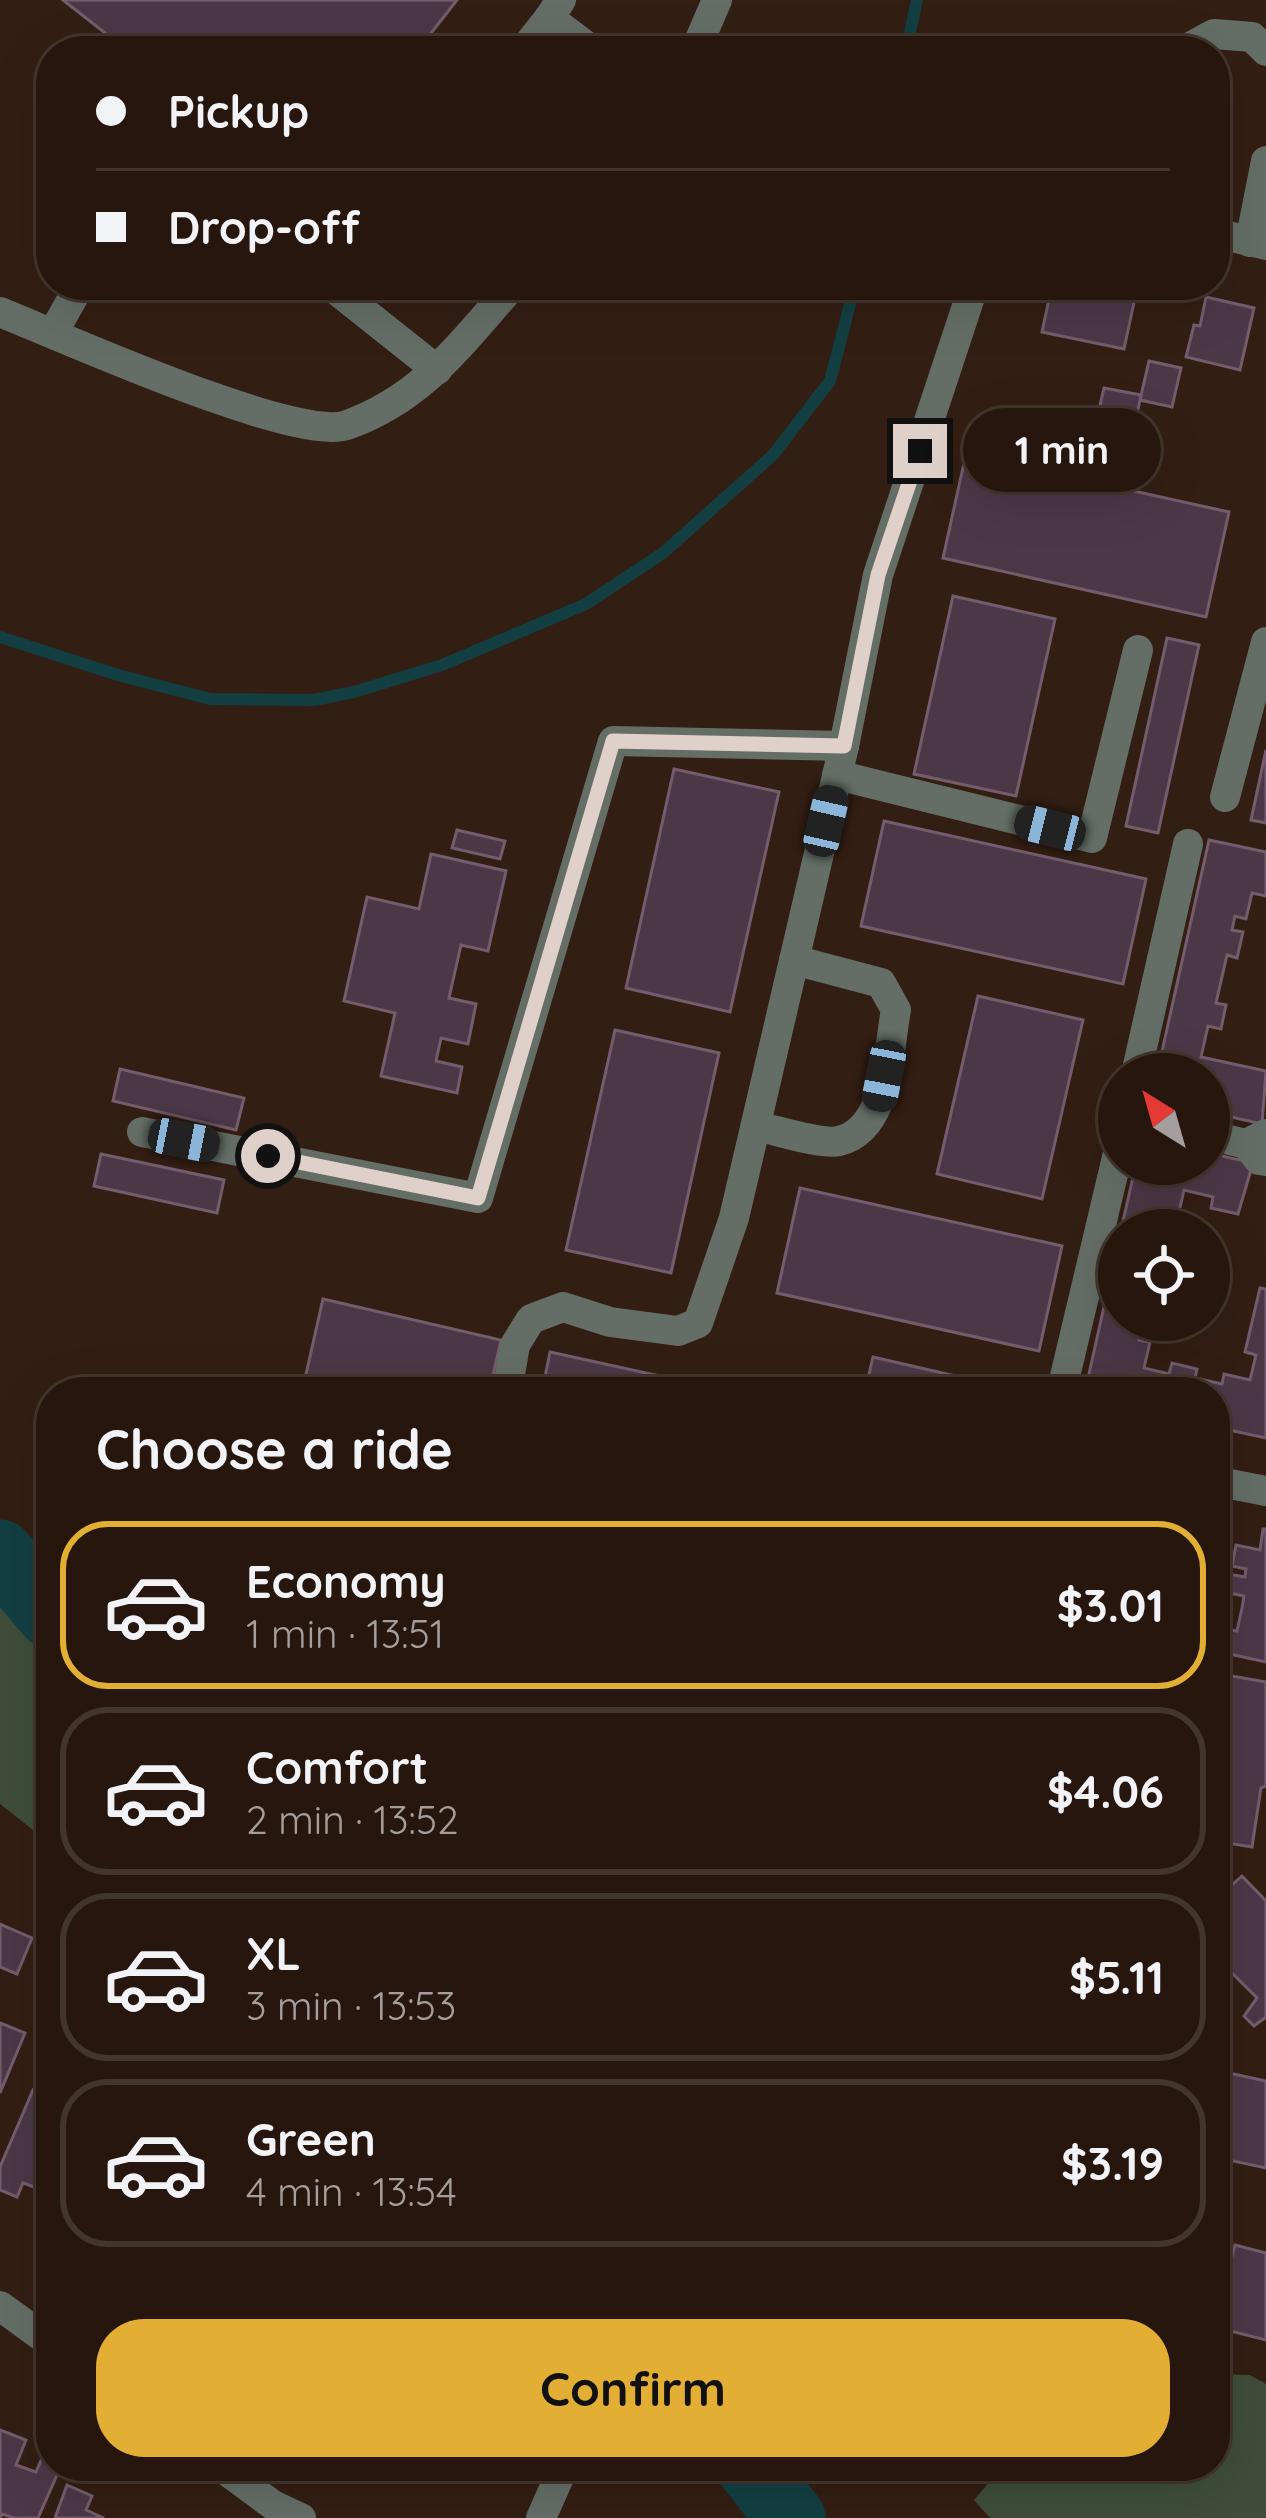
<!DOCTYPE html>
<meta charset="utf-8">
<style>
:root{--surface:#26160e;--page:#32231c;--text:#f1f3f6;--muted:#a49f9e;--line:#42352e;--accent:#e2af34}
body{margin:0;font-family:Quicksand,sans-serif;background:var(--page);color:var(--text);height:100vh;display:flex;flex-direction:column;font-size:45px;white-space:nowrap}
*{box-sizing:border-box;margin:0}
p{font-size:39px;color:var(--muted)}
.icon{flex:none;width:66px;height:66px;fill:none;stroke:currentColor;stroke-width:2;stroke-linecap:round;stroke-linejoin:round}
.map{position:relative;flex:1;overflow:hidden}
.side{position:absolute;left:36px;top:1377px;width:1194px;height:1104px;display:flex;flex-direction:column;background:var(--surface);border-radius:48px;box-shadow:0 12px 48px #0002,0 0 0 3px var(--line)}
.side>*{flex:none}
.hud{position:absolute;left:36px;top:36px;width:1194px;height:264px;border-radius:48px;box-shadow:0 12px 48px #0002,0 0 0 3px var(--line);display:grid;align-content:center;height:264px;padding:0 60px;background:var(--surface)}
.needle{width:78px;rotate:323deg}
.buttons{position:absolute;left:1098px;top:1053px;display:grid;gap:24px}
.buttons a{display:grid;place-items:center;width:132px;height:132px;border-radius:50%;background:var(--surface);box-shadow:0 12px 48px #0002,0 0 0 3px var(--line);font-size:60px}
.end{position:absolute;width:54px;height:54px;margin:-27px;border:15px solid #dfd0c9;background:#111;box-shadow:0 0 0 6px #111}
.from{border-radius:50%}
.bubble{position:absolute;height:84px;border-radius:42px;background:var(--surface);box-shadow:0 12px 48px #0002,0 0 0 3px var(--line);font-size:39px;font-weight:700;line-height:84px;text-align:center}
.car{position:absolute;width:36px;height:72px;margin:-36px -18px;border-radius:15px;box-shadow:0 0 9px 3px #0007;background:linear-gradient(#222 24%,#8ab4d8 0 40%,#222 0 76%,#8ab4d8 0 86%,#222 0)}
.hud b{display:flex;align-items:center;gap:42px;height:114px;font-size:45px}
.hud b+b{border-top:3px solid var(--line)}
.hud i{width:30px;height:30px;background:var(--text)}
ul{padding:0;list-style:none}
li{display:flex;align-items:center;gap:36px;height:168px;margin:0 24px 18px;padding:0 36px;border:6px solid var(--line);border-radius:48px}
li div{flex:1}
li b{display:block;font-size:45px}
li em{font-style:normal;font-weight:700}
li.current{border-color:var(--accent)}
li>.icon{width:108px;height:108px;stroke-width:1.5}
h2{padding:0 60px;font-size:54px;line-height:144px}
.button{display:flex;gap:24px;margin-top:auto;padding:24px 60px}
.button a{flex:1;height:138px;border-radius:48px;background:var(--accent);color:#111;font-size:48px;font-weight:700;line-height:138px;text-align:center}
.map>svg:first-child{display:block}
.green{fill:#3f4d3a}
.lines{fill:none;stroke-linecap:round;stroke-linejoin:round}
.stream{stroke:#133f42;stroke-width:12}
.river{stroke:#133f42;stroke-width:69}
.building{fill:#4c3746;stroke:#745c6d;stroke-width:3}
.minor{stroke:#646e66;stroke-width:30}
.route{stroke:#dfd0c9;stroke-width:15}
</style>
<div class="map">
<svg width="1266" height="2518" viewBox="0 0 1266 2518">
<rect width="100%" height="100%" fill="#331e13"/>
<g class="green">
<polygon points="0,1546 51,1607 51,1844 0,1804"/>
<polygon points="1215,2374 1250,2375 1266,2384 1266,2518 990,2518 974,2500 1003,2466 1215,2466"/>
</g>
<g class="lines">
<g class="stream">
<polyline points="906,51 917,0"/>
<polyline points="0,637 118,675 210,699 314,700 354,692 442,665 586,604 663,553 773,455 830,381 855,285"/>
</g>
<g class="river">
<polyline points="0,1554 51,1614"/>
<polyline points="750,2466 791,2518"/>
</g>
</g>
<g class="building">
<polygon points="63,0 457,0 417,51 128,51"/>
<polygon points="1052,285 1075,285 1135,298 1124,349 1042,332"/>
<polygon points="1206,297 1254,308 1240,370 1186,357 1194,325 1200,326"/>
<polygon points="1149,361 1181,368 1172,407 1140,400"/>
<polygon points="1104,388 1141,395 1133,434 1095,427"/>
<polygon points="966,454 1229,512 1206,617 943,558"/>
<polygon points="953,596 1055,619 1016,796 914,774"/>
<polygon points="1167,638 1199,645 1158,833 1126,826"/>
<polygon points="1266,750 1266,823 1251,820"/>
<polygon points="674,769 779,792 730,1012 626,988"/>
<polygon points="884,821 1146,879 1123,984 861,926"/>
<polygon points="457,830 505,841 500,859 452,848"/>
<polygon points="1209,840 1266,852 1266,896 1252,893 1246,919 1235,916 1232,930 1243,932 1237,958 1227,955 1216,1003 1226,1005 1221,1029 1208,1026 1201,1057 1266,1071 1262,1124 1209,1112 1209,1074 1157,1074"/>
<polygon points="431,854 506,871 488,951 461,945 449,998 476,1004 468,1044 441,1038 436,1061 462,1067 457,1093 381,1076 395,1013 344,1001 367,897 419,909"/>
<polygon points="978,996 1083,1020 1042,1199 937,1174"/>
<polygon points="615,1030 719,1053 671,1273 566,1250"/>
<polygon points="120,1069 244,1098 236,1130 113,1101"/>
<polygon points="1209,1153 1253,1163 1238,1214 1211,1208 1213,1197 1184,1190 1175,1230 1121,1230 1136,1164 1209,1164"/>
<polygon points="101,1154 224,1180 217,1213 94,1186"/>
<polygon points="800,1188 1062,1246 1039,1351 777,1293"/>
<polygon points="1119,1239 1119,1320 1157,1320 1155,1329 1142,1326 1139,1340 1150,1342 1144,1368 1169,1374 1172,1363 1197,1369 1195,1378 1222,1384 1224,1374 1250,1380 1256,1355 1245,1352 1260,1288 1266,1289 1266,1438 1215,1427 1215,1392 1085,1392"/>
<polygon points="323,1299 501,1340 489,1392 302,1392"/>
<polygon points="550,1352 733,1392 542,1392"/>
<polygon points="873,1357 977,1381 975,1392 865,1392"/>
<polygon points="1263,1529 1266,1529 1266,1662 1225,1653 1227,1643 1216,1641 1218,1628 1237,1631 1242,1608 1244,1596 1224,1592 1228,1574 1245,1577 1246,1569 1232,1566 1236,1545 1260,1550"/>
<polygon points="1215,1673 1266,1682 1266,1786 1261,1788 1252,1847 1215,1841"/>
<polygon points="1242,1876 1266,1901 1266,2017 1254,2026 1244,2016 1257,1998 1231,1972 1220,1984 1215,1980 1215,1900"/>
<polygon points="0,1924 32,1938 17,1974 0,1967"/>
<polygon points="0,2023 25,2033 0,2093"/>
<polygon points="1215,2070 1266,2081 1266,2168 1215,2157"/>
<polygon points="33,2090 51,2097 51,2193 23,2183 17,2197 0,2190 0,2167"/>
<polygon points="1235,2245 1266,2253 1266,2340 1215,2327 1215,2269 1228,2272"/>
<polygon points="0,2430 26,2440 16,2465 36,2472 46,2449 51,2450 51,2466 61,2466 38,2518 14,2518 2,2514 0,2518"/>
<polygon points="67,2485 92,2496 86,2510 104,2518 55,2518"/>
</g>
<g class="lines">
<g class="minor">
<polyline points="561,0 549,18 593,51"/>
<polyline points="523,51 549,18"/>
<polyline points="695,51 717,0"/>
<polyline points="1183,51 1214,34 1252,37 1266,51"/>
<polyline points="1215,233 1266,245"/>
<polyline points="1250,242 1266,161"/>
<polyline points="330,285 437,370"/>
<path d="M 0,312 C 60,336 297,443 347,425 C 423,398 461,343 513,285"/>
<polyline points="53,333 80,285"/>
<polyline points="837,775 1092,838 1138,650"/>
<polyline points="1225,797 1266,642"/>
<polyline points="1136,1074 1188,844"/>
<path d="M 756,1126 C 776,1130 821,1145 839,1141 C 889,1129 888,1050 896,1010 L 881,983 L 794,960"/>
<polyline points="142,1132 478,1198 613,741 844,746"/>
<polyline points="1266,1134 1246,1144 1259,1160 1266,1161"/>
<polyline points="1209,1135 1246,1144"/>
<polyline points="1062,1389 1119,1149"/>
<polyline points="507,1392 515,1345 531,1319 563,1307 610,1322 678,1331 698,1323 734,1218 844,746 878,575 974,285"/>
<polyline points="1215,1481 1266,1491"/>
<polyline points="0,2306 51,2343"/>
<polyline points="220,2466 273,2505 301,2518"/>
<polyline points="541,2518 564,2466"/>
</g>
</g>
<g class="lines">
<polyline class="route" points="268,1156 478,1198 613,741 844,746 878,575 920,451"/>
</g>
</svg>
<div class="buttons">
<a><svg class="needle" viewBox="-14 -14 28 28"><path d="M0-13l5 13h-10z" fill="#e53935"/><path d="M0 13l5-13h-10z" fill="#a49f9e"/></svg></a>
<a><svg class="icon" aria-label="locate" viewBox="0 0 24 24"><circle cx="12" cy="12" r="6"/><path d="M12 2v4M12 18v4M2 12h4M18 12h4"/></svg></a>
</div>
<i class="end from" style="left:268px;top:1156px"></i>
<i class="end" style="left:920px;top:451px"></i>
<div class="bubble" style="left:963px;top:408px;width:198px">1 min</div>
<i class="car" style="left:826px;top:821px;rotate:13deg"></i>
<i class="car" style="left:1050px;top:828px;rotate:284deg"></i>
<i class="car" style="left:884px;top:1076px;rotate:191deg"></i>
<i class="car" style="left:184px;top:1140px;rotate:101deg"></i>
<div class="hud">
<b><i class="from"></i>Pickup</b>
<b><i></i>Drop-off</b>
</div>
<section class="side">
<h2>Choose a ride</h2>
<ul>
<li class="current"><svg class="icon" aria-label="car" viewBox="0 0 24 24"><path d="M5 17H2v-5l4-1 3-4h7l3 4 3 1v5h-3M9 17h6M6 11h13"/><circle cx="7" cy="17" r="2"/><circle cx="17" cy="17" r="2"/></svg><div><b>Economy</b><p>1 min · 13:51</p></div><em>$3.01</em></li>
<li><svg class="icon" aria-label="car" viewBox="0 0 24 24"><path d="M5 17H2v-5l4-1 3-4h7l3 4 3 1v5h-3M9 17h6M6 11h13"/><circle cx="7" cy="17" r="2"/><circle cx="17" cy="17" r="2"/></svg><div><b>Comfort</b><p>2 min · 13:52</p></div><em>$4.06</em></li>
<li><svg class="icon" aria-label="car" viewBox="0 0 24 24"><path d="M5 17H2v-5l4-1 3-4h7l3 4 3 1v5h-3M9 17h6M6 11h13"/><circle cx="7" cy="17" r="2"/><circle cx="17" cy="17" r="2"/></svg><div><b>XL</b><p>3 min · 13:53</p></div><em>$5.11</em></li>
<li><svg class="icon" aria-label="car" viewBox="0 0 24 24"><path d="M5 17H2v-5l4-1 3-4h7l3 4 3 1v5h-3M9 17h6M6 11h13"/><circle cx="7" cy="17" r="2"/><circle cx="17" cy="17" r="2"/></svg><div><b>Green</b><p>4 min · 13:54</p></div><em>$3.19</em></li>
</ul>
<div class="button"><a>Confirm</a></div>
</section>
</div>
